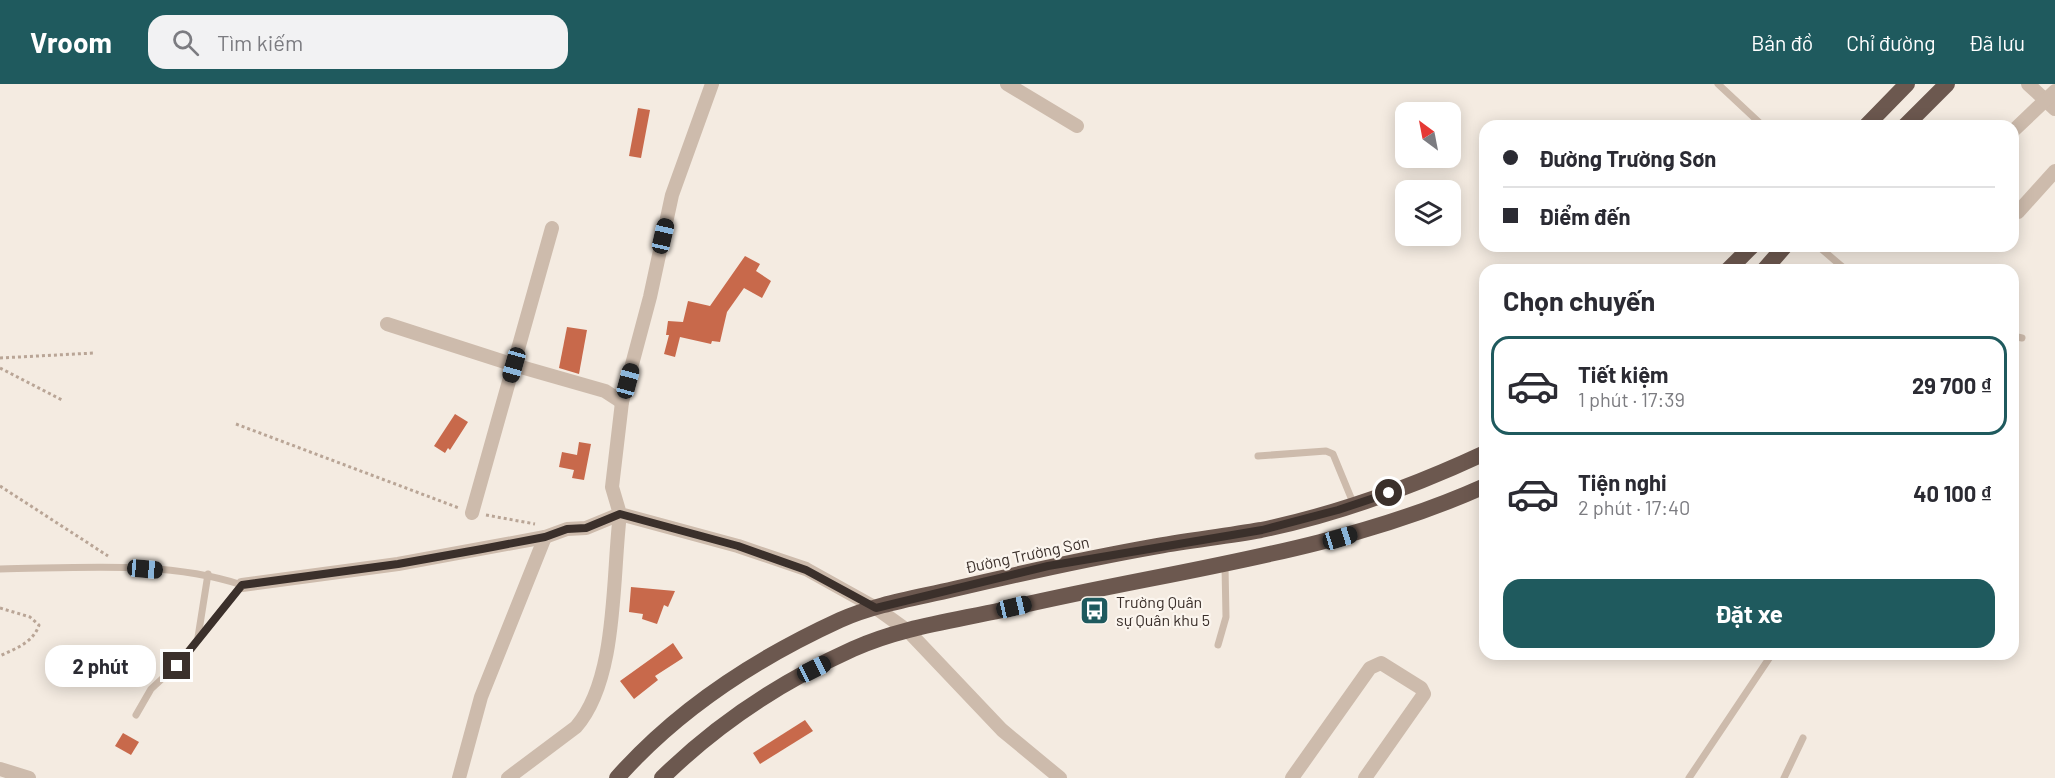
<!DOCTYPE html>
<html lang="vi">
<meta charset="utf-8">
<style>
:root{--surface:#fff;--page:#f2f2f3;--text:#2b2b33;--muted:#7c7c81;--line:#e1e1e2;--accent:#1f5a5e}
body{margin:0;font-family:Barlow,sans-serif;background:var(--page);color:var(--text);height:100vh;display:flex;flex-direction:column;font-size:22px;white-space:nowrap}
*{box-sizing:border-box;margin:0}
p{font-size:20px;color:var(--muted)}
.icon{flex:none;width:33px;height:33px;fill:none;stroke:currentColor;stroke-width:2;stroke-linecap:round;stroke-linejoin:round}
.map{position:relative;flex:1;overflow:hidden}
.sheet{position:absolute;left:1479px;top:180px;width:540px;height:396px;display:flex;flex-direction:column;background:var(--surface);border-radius:18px;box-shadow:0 3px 15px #0003}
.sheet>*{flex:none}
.hud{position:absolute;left:1479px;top:36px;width:540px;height:132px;border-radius:18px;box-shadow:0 3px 15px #0003;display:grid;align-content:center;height:132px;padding:0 24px;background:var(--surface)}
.needle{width:39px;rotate:328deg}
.controls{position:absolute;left:1395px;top:18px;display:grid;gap:12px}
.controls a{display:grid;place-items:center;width:66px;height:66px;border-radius:12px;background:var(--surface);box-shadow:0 3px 15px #0003;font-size:30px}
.end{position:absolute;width:27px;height:27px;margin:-14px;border:8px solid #3b302b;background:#fff;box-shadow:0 0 0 3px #fff}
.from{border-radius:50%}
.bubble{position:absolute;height:42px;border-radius:18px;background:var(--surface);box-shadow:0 3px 15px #0003;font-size:20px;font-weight:700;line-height:42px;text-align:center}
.car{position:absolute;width:18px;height:36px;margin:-18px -9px;border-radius:8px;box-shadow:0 0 4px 2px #0007;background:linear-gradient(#222 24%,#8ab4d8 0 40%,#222 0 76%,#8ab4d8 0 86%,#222 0)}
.hud b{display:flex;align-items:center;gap:21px;height:57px;font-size:22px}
.hud b+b{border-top:2px solid var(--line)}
.hud i{width:15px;height:15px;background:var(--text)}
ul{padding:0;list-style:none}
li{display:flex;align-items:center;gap:18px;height:99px;margin:0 12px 9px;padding:0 12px;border:3px solid transparent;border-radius:18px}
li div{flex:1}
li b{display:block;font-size:22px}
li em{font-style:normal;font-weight:700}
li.current{border-color:var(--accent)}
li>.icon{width:54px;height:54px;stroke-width:1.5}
h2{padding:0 24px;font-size:27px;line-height:72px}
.button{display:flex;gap:12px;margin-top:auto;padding:12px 24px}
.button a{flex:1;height:69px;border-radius:18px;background:var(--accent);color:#fff;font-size:24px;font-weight:700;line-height:69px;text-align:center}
header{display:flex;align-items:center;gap:36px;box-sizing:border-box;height:84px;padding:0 30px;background:var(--accent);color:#fff}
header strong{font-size:28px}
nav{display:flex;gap:33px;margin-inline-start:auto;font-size:21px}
.search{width:420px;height:54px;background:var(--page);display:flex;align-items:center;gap:15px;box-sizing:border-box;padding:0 21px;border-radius:18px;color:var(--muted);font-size:22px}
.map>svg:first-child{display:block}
.building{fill:#c8694b}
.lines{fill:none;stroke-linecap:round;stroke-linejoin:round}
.path{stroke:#b9a596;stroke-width:3;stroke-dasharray:3 3;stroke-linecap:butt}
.service{stroke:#cdbbac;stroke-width:7}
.minor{stroke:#cdbbac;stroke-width:14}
.trunk{stroke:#6c584f;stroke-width:16}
.route{stroke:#3b302b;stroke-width:8}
.labels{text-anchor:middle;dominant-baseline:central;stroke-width:4.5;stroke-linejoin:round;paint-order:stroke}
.street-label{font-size:16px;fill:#3b302b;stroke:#fbf5ee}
.poi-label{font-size:16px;fill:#3b302b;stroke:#fbf5ee;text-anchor:start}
</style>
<header>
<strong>Vroom</strong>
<div class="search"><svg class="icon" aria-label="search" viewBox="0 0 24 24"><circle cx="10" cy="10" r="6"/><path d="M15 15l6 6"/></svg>Tìm kiếm</div>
<nav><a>Bản đồ</a><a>Chỉ đường</a><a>Đã lưu</a></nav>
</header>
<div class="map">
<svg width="2055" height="694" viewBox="0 0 2055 694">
<rect width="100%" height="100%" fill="#f4ebe1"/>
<g class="building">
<polygon points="638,24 650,26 641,74 629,72"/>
<polygon points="745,172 760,180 756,187 771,197 762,214 744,204 727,228 720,258 712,257 711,260 680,253 675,273 664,270 669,251 666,251 668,237 683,238 688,217 710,222"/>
<polygon points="567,243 587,246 579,290 559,284"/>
<polygon points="455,330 468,338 450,366 448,364 445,369 434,362"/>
<polygon points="579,358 591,360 584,396 572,394 574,386 559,383 562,368 577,371"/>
<polygon points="631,503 675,507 668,523 664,521 657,540 642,535 643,530 629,528"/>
<polygon points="673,559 683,574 655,592 658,596 634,615 620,597"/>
<polygon points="805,636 813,647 760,680 753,669"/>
<polygon points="123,649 139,658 131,671 115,662"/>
</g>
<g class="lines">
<g class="path">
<polyline points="0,274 94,269"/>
<polyline points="0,284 64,317"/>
<polyline points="236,340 459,424"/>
<polyline points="0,402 108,472"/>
<polyline points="486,431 535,440"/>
<path d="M 0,524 L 30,533 L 39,541 C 33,559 16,564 0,572"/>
</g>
<g class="service">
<polyline points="1718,0 1763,42"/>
<polyline points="1818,162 1846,186"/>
<polyline points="2013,252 2022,254"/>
<polyline points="1258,372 1326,367 1333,370 1354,421"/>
<path d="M 0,485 C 80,484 165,476 242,501 L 177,581 L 151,605 L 136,631"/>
<polyline points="198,553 208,490"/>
<polyline points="1218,561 1226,533 1225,482"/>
<polyline points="1689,694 1772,570"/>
<polyline points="1784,694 1803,654"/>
</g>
<g class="minor">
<polyline points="712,0 672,111 650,213 622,318 612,403 620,430 738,462 806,485 876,524 908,547 1002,646 1060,694"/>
<polyline points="1007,0 1077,42"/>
<polyline points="2028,0 2055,25"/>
<polyline points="2013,47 2055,7"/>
<polyline points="2018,128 2055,87"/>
<polyline points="387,240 514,281 605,307 622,318"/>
<polyline points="472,429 552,144"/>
<path d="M 242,501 L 398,480 L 545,453 L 567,445 L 586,444 L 620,430 C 612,493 618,595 576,643 L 508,694"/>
<polyline points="0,685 29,694"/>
<polyline points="459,694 481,613 545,453"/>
<polyline points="1292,694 1370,584 1381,579 1421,604 1424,610 1365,694"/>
</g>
<g class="trunk">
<polyline points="1866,42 1907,0"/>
<polyline points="1905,42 1947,0"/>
<polyline points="1728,186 1752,162"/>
<polyline points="1764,186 1785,162"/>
<path d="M 617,694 C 678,625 757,574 840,536 C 876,520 916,514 954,505 C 1022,489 1090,474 1158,462 C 1193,456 1227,452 1261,446 C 1339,430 1414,402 1485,369"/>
<path d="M 662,694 C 717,640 782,597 853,565 C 899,544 952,537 1002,526 C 1164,487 1331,471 1485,402"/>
</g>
</g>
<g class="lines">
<polyline class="route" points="177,582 242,501 398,480 482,465 545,453 567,445 586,444 620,430 738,462 806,486 876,524 1048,482 1262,446 1338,426 1389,409"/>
</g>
<defs>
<symbol id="bus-square" viewBox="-11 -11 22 22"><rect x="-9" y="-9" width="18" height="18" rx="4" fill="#1f5a5e" stroke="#fbf5ee"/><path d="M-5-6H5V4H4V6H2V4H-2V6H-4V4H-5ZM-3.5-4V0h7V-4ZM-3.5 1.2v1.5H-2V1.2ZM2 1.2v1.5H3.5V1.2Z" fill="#fff"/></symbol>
</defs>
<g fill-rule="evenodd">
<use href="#bus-square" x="1078" y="510" width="33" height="33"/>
</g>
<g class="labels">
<g class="street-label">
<text transform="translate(1027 470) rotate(-12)">Đường Trường Sơn</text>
</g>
<g class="poi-label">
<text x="1116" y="517">Trường Quân<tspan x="1116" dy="18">sự Quân khu 5</tspan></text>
</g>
</g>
</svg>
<div class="controls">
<a><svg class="needle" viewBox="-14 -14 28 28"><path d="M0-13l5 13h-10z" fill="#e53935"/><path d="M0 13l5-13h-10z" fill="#7c7c81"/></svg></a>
<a><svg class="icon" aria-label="layers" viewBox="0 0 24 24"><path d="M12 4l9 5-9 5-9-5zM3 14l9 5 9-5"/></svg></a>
</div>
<i class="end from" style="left:1389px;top:409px"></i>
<i class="end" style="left:177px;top:582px"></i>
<div class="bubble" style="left:45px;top:561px;width:111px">2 phút</div>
<i class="car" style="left:663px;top:152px;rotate:13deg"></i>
<i class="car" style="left:514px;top:281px;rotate:196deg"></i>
<i class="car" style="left:628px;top:297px;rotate:15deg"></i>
<i class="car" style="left:1340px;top:454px;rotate:73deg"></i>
<i class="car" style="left:145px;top:485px;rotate:95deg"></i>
<i class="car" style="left:1014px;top:523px;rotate:77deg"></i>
<i class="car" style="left:814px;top:585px;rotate:63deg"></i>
<div class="hud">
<b><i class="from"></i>Đường Trường Sơn</b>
<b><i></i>Điểm đến</b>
</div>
<section class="sheet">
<h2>Chọn chuyến</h2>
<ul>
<li class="current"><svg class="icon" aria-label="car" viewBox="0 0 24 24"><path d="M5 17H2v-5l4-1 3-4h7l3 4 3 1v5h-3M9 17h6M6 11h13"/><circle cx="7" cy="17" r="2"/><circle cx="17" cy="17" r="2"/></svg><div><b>Tiết kiệm</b><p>1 phút · 17:39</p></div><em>29 700 ₫</em></li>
<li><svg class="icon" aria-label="car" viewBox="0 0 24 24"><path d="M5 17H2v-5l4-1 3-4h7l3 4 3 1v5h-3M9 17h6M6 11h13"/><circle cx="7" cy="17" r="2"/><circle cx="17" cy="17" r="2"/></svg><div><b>Tiện nghi</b><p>2 phút · 17:40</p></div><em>40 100 ₫</em></li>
</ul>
<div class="button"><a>Đặt xe</a></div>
</section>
</div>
